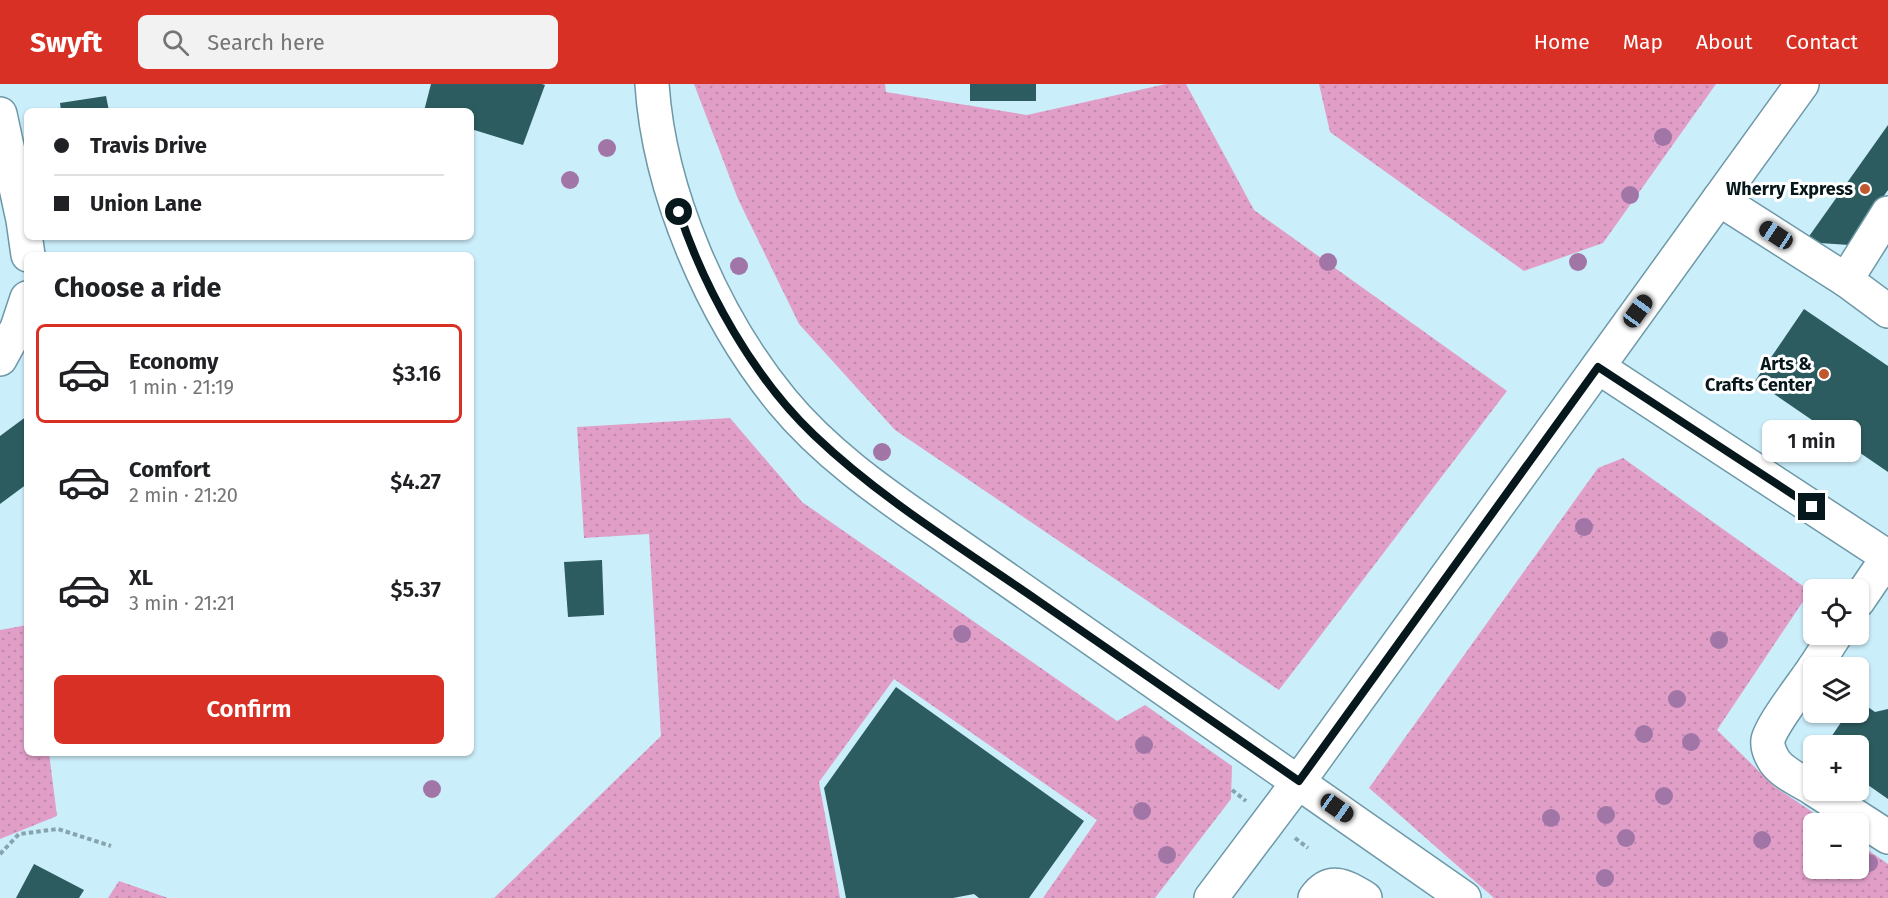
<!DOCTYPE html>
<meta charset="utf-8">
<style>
:root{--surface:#fff;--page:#f2f2f2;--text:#202124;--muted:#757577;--line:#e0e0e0;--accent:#d93025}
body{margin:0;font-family:"Fira Sans",sans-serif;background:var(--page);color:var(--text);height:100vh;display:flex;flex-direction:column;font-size:22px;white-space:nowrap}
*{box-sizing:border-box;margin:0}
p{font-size:20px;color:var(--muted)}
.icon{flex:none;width:33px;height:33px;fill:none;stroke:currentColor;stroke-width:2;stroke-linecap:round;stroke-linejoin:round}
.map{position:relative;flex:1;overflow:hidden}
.details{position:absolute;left:24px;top:168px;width:450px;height:504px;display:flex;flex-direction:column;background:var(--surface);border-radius:9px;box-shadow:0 2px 4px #0004}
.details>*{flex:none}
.guide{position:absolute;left:24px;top:24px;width:450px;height:132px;border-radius:9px;box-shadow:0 2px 4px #0004;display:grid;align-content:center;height:132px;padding:0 30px;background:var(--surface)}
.fabs{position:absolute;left:1803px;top:495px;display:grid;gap:12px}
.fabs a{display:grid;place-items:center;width:66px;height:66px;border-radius:9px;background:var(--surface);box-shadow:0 2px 4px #0004;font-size:30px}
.end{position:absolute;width:27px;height:27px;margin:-14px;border:8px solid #07181d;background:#fff;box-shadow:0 0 0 3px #fff}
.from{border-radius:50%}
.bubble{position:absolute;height:42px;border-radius:9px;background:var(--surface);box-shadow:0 2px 4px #0004;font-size:20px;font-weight:600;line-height:42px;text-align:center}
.car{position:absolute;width:18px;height:36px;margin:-18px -9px;border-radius:8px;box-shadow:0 0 4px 2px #0007;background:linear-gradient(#222 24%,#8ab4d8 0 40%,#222 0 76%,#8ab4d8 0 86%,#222 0)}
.guide b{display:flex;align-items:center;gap:21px;height:57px;font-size:22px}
.guide b+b{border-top:2px solid var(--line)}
.guide i{width:15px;height:15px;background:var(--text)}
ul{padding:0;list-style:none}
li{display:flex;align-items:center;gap:18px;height:99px;margin:0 12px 9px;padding:0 18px;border:3px solid transparent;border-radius:9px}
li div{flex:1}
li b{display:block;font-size:22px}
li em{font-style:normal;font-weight:600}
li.current{border-color:var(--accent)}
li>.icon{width:54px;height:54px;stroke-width:1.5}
h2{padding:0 30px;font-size:27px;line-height:72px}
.button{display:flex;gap:12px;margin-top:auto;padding:12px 30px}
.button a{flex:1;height:69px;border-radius:9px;background:var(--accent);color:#fff;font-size:24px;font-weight:600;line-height:69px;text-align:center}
header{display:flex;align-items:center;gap:36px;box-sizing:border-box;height:84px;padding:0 30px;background:var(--accent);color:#fff}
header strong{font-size:28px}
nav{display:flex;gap:33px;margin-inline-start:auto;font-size:21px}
.search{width:420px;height:54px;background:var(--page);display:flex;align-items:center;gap:15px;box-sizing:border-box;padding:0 21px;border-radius:9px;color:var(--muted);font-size:22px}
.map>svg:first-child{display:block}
.grass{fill:url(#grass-dots)}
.building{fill:#2c5c5f}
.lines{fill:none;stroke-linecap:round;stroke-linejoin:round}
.minor-casing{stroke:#6e98a7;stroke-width:36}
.path{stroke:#87a4ae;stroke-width:4;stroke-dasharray:4.5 3;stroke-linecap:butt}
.minor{stroke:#fff;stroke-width:33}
.tree{fill:#a176a7}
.route{stroke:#07181d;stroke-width:8}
.poi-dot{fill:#bf582d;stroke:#fff;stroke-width:2}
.labels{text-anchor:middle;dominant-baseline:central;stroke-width:6;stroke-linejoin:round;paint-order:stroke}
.poi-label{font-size:18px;font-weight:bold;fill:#07181d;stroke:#fff;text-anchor:end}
</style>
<header>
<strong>Swyft</strong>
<div class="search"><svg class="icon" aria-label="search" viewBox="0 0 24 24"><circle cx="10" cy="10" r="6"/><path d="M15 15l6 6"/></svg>Search here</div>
<nav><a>Home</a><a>Map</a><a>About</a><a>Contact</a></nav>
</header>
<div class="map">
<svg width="1888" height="814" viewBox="0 0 1888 814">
<defs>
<pattern id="grass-dots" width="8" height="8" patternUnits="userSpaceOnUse" patternTransform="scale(1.5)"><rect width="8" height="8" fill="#e19fc8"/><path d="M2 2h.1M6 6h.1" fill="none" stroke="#c088ab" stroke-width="1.8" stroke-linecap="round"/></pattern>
</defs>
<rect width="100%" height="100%" fill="#cbeefb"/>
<g class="grass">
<polygon points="694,0 885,0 886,8 1027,31 1166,0 1186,0 1254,126 1507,307 1279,606 895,346 799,240 738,115"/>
<polygon points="1319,0 1716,0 1603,159 1524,187 1330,48"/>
<polygon points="730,334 802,418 1117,637 1145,621 1232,682 1231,715 1155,814 1043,814 1097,736 894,595 819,698 840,814 494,814 661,652 649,450 584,454 577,343"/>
<polygon points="1623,374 1810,507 1717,646 1775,703 1829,739 1814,740 1814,784 1858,784 1859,760 1888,780 1888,814 1494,814 1369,704 1598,384"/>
<polygon points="27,541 27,669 49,669 57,732 0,755 0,546"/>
<polygon points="119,797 168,814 108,814"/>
</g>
<g class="building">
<polygon points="431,0 542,0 545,1 523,61 471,45 471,27 424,27"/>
<rect x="970" y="0" width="66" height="17"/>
<polygon points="106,12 109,27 61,27 60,19"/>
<polygon points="1888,41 1888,106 1849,161 1805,158"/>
<polygon points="1804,225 1888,282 1888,388 1755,297"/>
<polygon points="27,332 27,400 0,420 0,352"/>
<polygon points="602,476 604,531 568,533 564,478"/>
<polygon points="896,603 1084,737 1029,814 979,814 974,810 953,814 846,814 824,704"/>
<polygon points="1858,616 1875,628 1888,625 1888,715 1858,694 1858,662 1825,662 1848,628 1858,628"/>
<polygon points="34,780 84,806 79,814 16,814"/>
</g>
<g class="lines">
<defs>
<g id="minor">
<path d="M 652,0 C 659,108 713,233 782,317 C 824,368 879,407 933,444 C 969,469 1005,494 1041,519 C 1183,617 1324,715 1464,814"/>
<polyline points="0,30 23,136 28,171"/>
<polyline points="1719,115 1846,196 1888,227"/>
<polyline points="1846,196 1888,129"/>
<polyline points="0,275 17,244 27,214"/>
<polyline points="1598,283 1888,473"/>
<polyline points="1858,517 1888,473"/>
<path d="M 1814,584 C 1804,599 1771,641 1768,656 C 1767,663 1771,672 1775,678 C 1784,690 1801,697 1814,705"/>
<polyline points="1814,584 1836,550"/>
<polyline points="1815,706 1888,753"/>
<polyline points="1211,814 1299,697 1802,0"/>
<path d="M 1315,814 C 1331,792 1346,803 1365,814"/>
</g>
</defs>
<use href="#minor" class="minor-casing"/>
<g class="path">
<polyline points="1232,706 1246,717"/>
<polyline points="1295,754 1308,764"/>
<polyline points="0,770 19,750 58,745 111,762"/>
</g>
<use href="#minor" class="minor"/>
</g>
<g class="tree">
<circle cx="1663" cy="53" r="9"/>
<circle cx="607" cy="64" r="9"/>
<circle cx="570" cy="96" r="9"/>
<circle cx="1630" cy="111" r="9"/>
<circle cx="1328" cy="178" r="9"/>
<circle cx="1578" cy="178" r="9"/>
<circle cx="739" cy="182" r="9"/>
<circle cx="882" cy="368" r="9"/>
<circle cx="1584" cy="443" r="9"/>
<circle cx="962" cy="550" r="9"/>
<circle cx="1719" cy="556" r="9"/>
<circle cx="1677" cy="615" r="9"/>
<circle cx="1644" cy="650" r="9"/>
<circle cx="1691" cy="658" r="9"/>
<circle cx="1144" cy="661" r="9"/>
<circle cx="432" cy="705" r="9"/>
<circle cx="1664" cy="712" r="9"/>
<circle cx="1142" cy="727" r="9"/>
<circle cx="1606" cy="731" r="9"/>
<circle cx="1551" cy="734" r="9"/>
<circle cx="1626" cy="754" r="9"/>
<circle cx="1762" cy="756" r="9"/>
<circle cx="1167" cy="771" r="9"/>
<circle cx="1869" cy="779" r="9"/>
<circle cx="1605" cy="794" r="9"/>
</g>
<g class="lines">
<path class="route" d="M 679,128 C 705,207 754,294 814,351 C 881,415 962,464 1037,516 C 1125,576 1212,637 1299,697 L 1598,283 L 1812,423"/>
</g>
<g class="poi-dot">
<circle cx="1865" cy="105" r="6"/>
<circle cx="1824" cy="290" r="6"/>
</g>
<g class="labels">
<g class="poi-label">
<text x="1853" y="105">Wherry Express</text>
<text x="1812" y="280">Arts &amp;<tspan x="1812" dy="21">Crafts Center</tspan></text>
</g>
</g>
</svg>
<div class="fabs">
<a><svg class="icon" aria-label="locate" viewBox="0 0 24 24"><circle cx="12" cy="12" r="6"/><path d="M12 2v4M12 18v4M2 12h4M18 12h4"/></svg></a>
<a><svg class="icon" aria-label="layers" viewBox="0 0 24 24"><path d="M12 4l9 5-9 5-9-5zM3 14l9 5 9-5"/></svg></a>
<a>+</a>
<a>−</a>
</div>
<i class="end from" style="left:679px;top:128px"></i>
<i class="end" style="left:1812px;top:423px"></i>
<div class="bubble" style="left:1762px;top:336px;width:99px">1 min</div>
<i class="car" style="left:1776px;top:151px;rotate:303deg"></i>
<i class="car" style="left:1638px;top:227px;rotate:36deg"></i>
<i class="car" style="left:1337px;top:724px;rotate:125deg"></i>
<div class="guide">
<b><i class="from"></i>Travis Drive</b>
<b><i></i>Union Lane</b>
</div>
<section class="details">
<h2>Choose a ride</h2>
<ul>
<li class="current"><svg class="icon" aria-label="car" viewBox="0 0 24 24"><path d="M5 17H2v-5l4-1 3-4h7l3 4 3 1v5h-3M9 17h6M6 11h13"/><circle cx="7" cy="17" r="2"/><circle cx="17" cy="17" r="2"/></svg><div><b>Economy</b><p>1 min · 21:19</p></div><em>$3.16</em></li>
<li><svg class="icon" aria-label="car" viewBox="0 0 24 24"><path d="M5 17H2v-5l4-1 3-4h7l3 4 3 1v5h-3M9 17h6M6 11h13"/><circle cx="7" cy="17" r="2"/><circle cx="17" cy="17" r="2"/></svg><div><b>Comfort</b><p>2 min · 21:20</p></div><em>$4.27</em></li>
<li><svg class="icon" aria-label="car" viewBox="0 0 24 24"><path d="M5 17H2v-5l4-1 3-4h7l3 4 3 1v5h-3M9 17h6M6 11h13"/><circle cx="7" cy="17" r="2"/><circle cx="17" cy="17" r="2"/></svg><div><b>XL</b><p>3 min · 21:21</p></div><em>$5.37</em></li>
</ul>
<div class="button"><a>Confirm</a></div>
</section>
</div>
